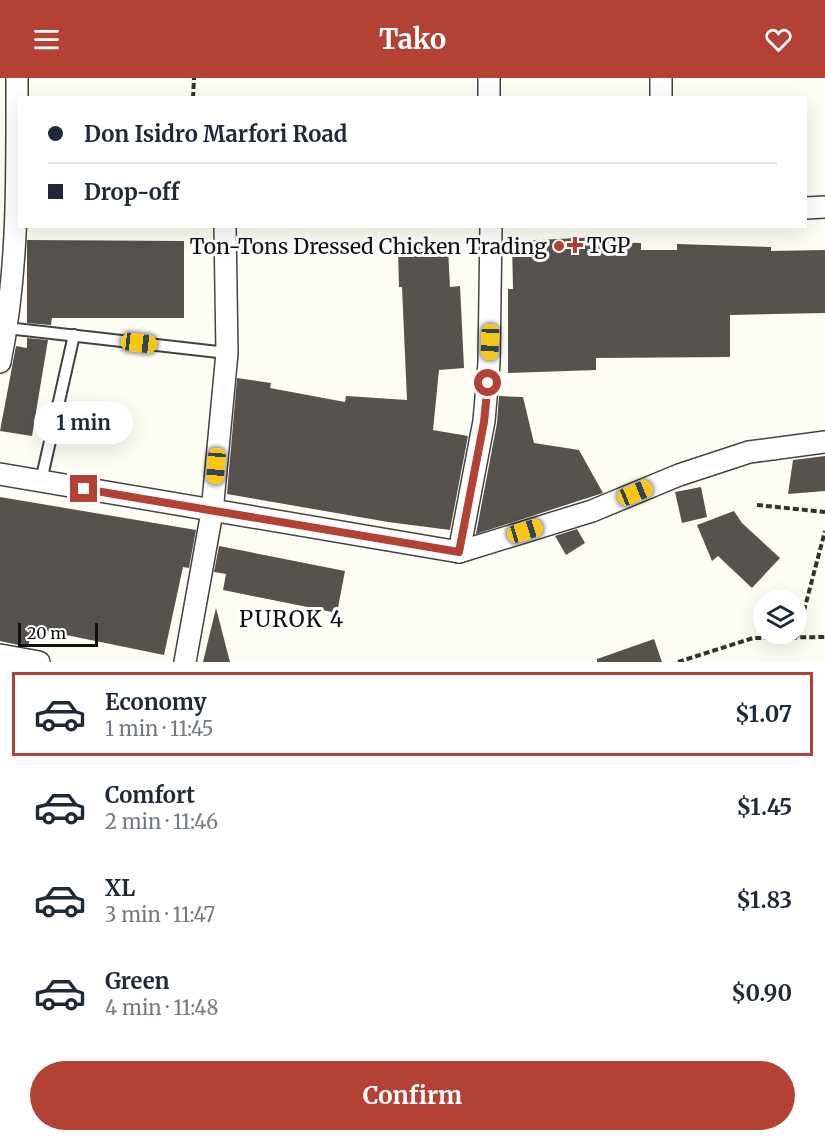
<!DOCTYPE html>
<meta charset="utf-8">
<style>
:root{--surface:#fff;--page:#f6f6f7;--text:#1f2937;--muted:#747a83;--line:#e0e1e3;--accent:#b34134}
body{margin:0;font-family:Merriweather,serif;background:var(--page);color:var(--text);height:100vh;display:flex;flex-direction:column;font-size:22px;white-space:nowrap}
*{box-sizing:border-box;margin:0}
p{font-size:20px;color:var(--muted)}
.icon{flex:none;width:33px;height:33px;fill:none;stroke:currentColor;stroke-width:2;stroke-linecap:round;stroke-linejoin:round}
.map{position:relative;height:584px;overflow:hidden}
.details{display:flex;flex-direction:column;background:var(--surface);flex:1}
.details>*{flex:none}
.banner{position:absolute;left:18px;top:18px;width:789px;height:132px;border-radius:0px;box-shadow:0 6px 24px #0002;display:grid;align-content:center;height:132px;padding:0 30px;background:var(--surface)}
.tools{position:absolute;left:753px;top:512px;display:grid;gap:12px}
.tools a{display:grid;place-items:center;width:54px;height:54px;border-radius:50%;background:var(--surface);box-shadow:0 6px 24px #0002;font-size:30px}
.scale{position:absolute;left:18px;bottom:15px;width:80px;box-sizing:border-box;padding-left:6px;border:3px solid #101010;border-top:0;font-size:16px;line-height:21px;white-space:nowrap;color:#101010;-webkit-text-stroke:4px #fff;paint-order:stroke}
.end{position:absolute;width:27px;height:27px;margin:-14px;border:8px solid #b34134;background:#fff;box-shadow:0 0 0 3px #fff}
.from{border-radius:50%}
.bubble{position:absolute;height:42px;border-radius:21px;background:var(--surface);box-shadow:0 6px 24px #0002;font-size:20px;font-weight:700;line-height:42px;text-align:center}
.car{position:absolute;width:18px;height:36px;margin:-18px -9px;border-radius:8px;box-shadow:0 0 4px 2px #0007;background:linear-gradient(#f5c518 24%,#345 0 40%,#f5c518 0 76%,#345 0 86%,#f5c518 0)}
.banner b{display:flex;align-items:center;gap:21px;height:57px;font-size:22px}
.banner b+b{border-top:2px solid var(--line)}
.banner i{width:15px;height:15px;background:var(--text)}
ul{padding:10px 0 0;list-style:none}
li{display:flex;align-items:center;gap:18px;height:84px;margin:0 12px 9px;padding:0 18px;border:3px solid transparent;border-radius:0px}
li div{flex:1}
li b{display:block;font-size:22px}
li em{font-style:normal;font-weight:700}
li.on{border-color:var(--accent)}
li>.icon{width:54px;height:54px;stroke-width:1.5}
.action{display:flex;gap:12px;margin-top:auto;padding:12px 30px}
.action a{flex:1;height:69px;border-radius:36px;background:var(--accent);color:#fff;font-size:24px;font-weight:700;line-height:69px;text-align:center}
header{display:flex;justify-content:space-between;align-items:center;height:78px;padding:0 30px;background:var(--accent);color:#fff;font-size:27px;font-weight:700}
.map>svg:first-child{display:block}
.building{fill:#57524d}
.lines{fill:none;stroke-linecap:round;stroke-linejoin:round}
.lane-casing{stroke:#434343;stroke-width:14}
.street-casing{stroke:#434343;stroke-width:24}
.path{stroke:#323232;stroke-width:4;stroke-dasharray:6 3;stroke-linecap:butt}
.lane{stroke:#fff;stroke-width:10}
.street{stroke:#fff;stroke-width:21}
.route{stroke:#b34134;stroke-width:8}
.poi-dot{fill:#b34134;stroke:#fff;stroke-width:2}
.labels{text-anchor:middle;dominant-baseline:central;stroke-width:6;stroke-linejoin:round;paint-order:stroke}
.poi-label{font-size:21px;fill:#101010;stroke:#fff;text-anchor:start}
.neighbourhood-label{font-size:22px;letter-spacing:1.5px;fill:#101010;stroke:#fff}
</style>
<header><svg class="icon" aria-label="menu" viewBox="0 0 24 24"><path d="M4 6h16M4 12h16M4 18h16"/></svg>Tako<svg class="icon" aria-label="heart" viewBox="0 0 24 24"><path d="M12 20l-8-8c-3-5 5-10 8-4 3-6 11-1 8 4z"/></svg></header>
<div class="map">
<svg width="825" height="584" viewBox="0 0 825 584">
<rect width="100%" height="100%" fill="#fefdf3"/>
<g class="building">
<polygon points="603,159 603,164 641,165 641,172 677,172 677,166 771,169 771,173 825,172 825,235 730,237 730,279 596,280 596,292 508,295 508,211 513,211 512,163"/>
<polygon points="27,162 184,163 184,240 52,240 51,247 27,245"/>
<polygon points="448,169 450,209 460,208 464,290 439,292 433,352 468,358 450,452 388,444 227,416 237,300 271,305 270,310 345,324 346,318 407,322 402,209 399,209 398,171"/>
<polygon points="27,260 48,262 32,358 0,353 16,268 27,270"/>
<polygon points="499,318 523,319 534,365 579,372 603,415 476,456 497,345"/>
<polygon points="825,378 825,413 788,416 793,382"/>
<polygon points="701,409 707,439 682,445 675,414"/>
<polygon points="0,419 196,452 189,490 183,489 164,577 32,550 28,569 0,563"/>
<polygon points="734,433 742,445 780,480 752,510 718,478 712,483 697,447"/>
<polygon points="577,451 585,465 566,477 555,458"/>
<polygon points="219,468 345,493 337,535 223,512 226,496 214,494"/>
<polygon points="216,530 230,584 203,584"/>
<polygon points="654,561 662,584 597,584 597,581"/>
</g>
<g class="lines">
<defs>
<g id="lane">
<polyline points="7,250 227,275"/>
<polyline points="41,403 74,257"/>
</g>
<g id="street">
<polyline points="489,0 489,20"/>
<polyline points="661,20 661,0"/>
<polyline points="806,130 825,129"/>
<path d="M 0,284 C 19,190 17,96 17,0"/>
<polyline points="0,396 459,474 592,433 679,397 749,374 825,364"/>
<polyline points="459,474 484,343 489,285 491,148"/>
<polyline points="0,577 39,584"/>
<polyline points="185,584 212,434 227,275 225,148"/>
</g>
</defs>
<use href="#lane" class="lane-casing"/>
<use href="#street" class="street-casing"/>
<g class="path">
<polyline points="193,20 194,0"/>
<polyline points="757,427 825,434"/>
<polyline points="797,559 825,453"/>
<polyline points="678,584 753,560 825,559"/>
</g>
<use href="#lane" class="lane"/>
<use href="#street" class="street"/>
</g>
<g class="lines">
<polyline class="route" points="84,411 459,474 484,344 488,305"/>
</g>
<g class="poi-dot">
<path d="M572 158h6v6h6v6h-6v6h-6v-6h-6v-6h6z"/>
<circle cx="559" cy="168" r="6"/>
</g>
<g class="labels">
<g class="poi-label">
<text x="587" y="167">TGP</text>
<text x="547" y="168" text-anchor="end">Ton-Tons Dressed Chicken Trading</text>
</g>
<g class="neighbourhood-label">
<text x="292" y="541">PUROK 4</text>
</g>
</g>
</svg>
<div class="tools">
<a><svg class="icon" aria-label="layers" viewBox="0 0 24 24"><path d="M12 4l9 5-9 5-9-5zM3 14l9 5 9-5"/></svg></a>
</div>
<div class="scale">20 m</div>
<i class="end from" style="left:488px;top:305px"></i>
<i class="end" style="left:84px;top:411px"></i>
<div class="bubble" style="left:34px;top:324px;width:99px">1 min</div>
<i class="car" style="left:490px;top:264px;rotate:182deg"></i>
<i class="car" style="left:139px;top:265px;rotate:97deg"></i>
<i class="car" style="left:216px;top:388px;rotate:185deg"></i>
<i class="car" style="left:635px;top:415px;rotate:68deg"></i>
<i class="car" style="left:525px;top:453px;rotate:73deg"></i>
<div class="banner">
<b><i class="from"></i>Don Isidro Marfori Road</b>
<b><i></i>Drop-off</b>
</div>
</div>
<section class="details">
<ul>
<li class="on"><svg class="icon" aria-label="car" viewBox="0 0 24 24"><path d="M5 17H2v-5l4-1 3-4h7l3 4 3 1v5h-3M9 17h6M6 11h13"/><circle cx="7" cy="17" r="2"/><circle cx="17" cy="17" r="2"/></svg><div><b>Economy</b><p>1 min · 11:45</p></div><em>$1.07</em></li>
<li><svg class="icon" aria-label="car" viewBox="0 0 24 24"><path d="M5 17H2v-5l4-1 3-4h7l3 4 3 1v5h-3M9 17h6M6 11h13"/><circle cx="7" cy="17" r="2"/><circle cx="17" cy="17" r="2"/></svg><div><b>Comfort</b><p>2 min · 11:46</p></div><em>$1.45</em></li>
<li><svg class="icon" aria-label="car" viewBox="0 0 24 24"><path d="M5 17H2v-5l4-1 3-4h7l3 4 3 1v5h-3M9 17h6M6 11h13"/><circle cx="7" cy="17" r="2"/><circle cx="17" cy="17" r="2"/></svg><div><b>XL</b><p>3 min · 11:47</p></div><em>$1.83</em></li>
<li><svg class="icon" aria-label="car" viewBox="0 0 24 24"><path d="M5 17H2v-5l4-1 3-4h7l3 4 3 1v5h-3M9 17h6M6 11h13"/><circle cx="7" cy="17" r="2"/><circle cx="17" cy="17" r="2"/></svg><div><b>Green</b><p>4 min · 11:48</p></div><em>$0.90</em></li>
</ul>
<div class="action"><a>Confirm</a></div>
</section>
